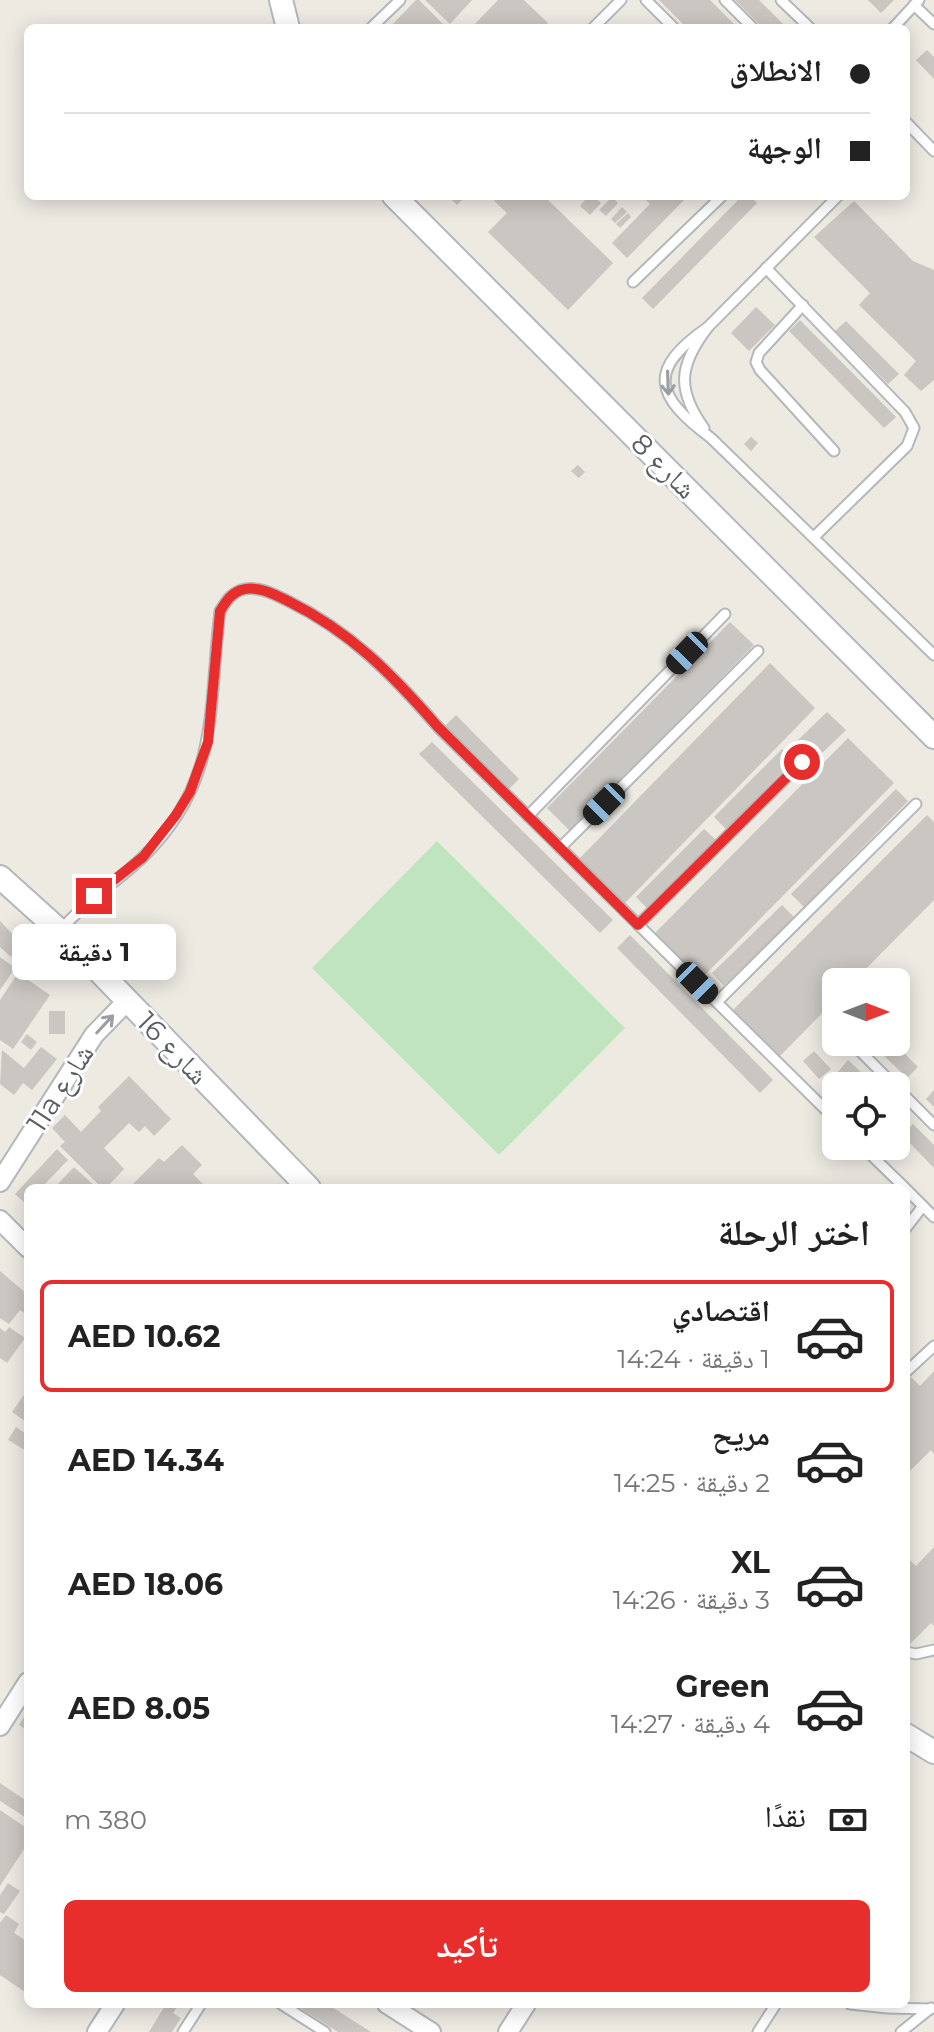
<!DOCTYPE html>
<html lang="ar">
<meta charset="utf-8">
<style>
:root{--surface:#fff;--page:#f6f6f6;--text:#222;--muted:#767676;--line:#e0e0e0;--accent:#e82e2c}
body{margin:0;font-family:Montserrat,"Noto Naskh Arabic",sans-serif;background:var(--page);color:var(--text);direction:rtl;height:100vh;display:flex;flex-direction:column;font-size:30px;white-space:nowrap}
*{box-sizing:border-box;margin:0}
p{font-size:26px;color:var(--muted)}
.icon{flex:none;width:44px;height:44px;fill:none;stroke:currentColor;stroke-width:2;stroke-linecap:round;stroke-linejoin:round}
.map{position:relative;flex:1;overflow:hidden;direction:ltr}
.details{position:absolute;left:24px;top:1184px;width:886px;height:824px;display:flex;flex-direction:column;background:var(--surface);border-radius:12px;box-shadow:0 4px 20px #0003;direction:rtl}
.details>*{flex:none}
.hud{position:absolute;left:24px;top:24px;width:886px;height:176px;border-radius:12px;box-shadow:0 4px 20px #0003;direction:rtl;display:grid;align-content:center;height:176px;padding:0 40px;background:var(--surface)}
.needle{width:52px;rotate:90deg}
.buttons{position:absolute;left:822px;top:968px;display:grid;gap:16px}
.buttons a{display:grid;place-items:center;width:88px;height:88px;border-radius:12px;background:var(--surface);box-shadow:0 4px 20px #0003;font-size:40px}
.end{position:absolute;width:36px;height:36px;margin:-18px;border:10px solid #e82e2c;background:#fff;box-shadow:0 0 0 4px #fff}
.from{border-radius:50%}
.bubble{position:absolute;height:56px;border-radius:12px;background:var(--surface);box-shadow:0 4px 20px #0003;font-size:26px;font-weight:700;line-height:56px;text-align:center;direction:rtl}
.car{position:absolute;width:24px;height:48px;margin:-24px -12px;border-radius:10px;box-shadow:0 0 6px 2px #0007;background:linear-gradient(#222 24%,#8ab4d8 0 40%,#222 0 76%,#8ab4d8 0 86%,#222 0)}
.hud b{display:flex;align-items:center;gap:28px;height:76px;font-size:30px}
.hud b+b{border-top:2px solid var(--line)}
.hud i{width:20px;height:20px;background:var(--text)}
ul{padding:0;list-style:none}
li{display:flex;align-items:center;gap:24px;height:112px;margin:0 16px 12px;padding:0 24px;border:4px solid transparent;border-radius:12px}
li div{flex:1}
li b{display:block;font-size:30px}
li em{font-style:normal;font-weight:700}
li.on{border-color:var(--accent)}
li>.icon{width:72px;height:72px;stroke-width:1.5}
h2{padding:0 40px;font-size:36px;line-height:96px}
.pay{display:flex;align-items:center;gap:20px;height:88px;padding:0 40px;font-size:30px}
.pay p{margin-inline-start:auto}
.button{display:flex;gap:16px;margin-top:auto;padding:16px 40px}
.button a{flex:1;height:92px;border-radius:12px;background:var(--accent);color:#fff;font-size:32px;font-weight:700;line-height:92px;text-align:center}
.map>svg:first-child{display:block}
.green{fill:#c0e5be}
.building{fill:#cac6c1}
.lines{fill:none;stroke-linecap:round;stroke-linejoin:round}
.service-casing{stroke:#b4b8bc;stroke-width:13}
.minor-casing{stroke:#b4b8bc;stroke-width:22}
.tertiary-casing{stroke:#b4b8bc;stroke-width:26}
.service{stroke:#fff;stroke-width:9}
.minor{stroke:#fff;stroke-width:18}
.tertiary{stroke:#fff;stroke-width:22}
.oneway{stroke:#9c9ea1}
.route{stroke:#e82e2c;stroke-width:10}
.labels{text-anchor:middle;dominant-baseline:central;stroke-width:6;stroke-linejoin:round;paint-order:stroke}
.street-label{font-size:28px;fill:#5a5e63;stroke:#fff}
</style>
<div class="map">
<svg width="934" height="2032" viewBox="0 0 934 2032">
<rect width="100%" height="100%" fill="#edeae2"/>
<polygon class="green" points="437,841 625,1028 499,1155 312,968"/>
<g class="building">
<polygon points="416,0 419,0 447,28 389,28"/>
<polygon points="425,0 472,0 450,24"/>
<polygon points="498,0 524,0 548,23 543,28 471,28"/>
<polygon points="659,0 710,0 738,28 687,28"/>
<polygon points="735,0 759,0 787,28 763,28"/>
<polygon points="868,0 894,0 881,13"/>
<polygon points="927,50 934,57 934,79 916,60"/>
<polygon points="448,196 466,196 457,205"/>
<polygon points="499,196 514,196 519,200 523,196 544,196 613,263 568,310 488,232 507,213 494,201"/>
<polygon points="588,196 593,196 601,203 590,215 580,206"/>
<polygon points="642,196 688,196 627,258 612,243 650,204"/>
<polygon points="742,196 750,196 757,203 653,309 642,298"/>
<polygon points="612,197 618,203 606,216 599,210"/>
<polygon points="854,201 913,261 934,270 934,380 921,391 904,375 916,361 859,305 870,293 814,237"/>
<polygon points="622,207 627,212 615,223 611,219"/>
<polygon points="628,213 631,217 620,228 616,224"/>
<polygon points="756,307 775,325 749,351 731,333"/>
<polygon points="800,320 896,417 884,428 789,331"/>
<polygon points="846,321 899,374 888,384 835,331"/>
<polygon points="751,437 758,443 751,451 744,444"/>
<polygon points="578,465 585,472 579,478 571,471"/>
<polygon points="730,622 754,645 570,831 547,808"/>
<polygon points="770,663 815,708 624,904 579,859"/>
<polygon points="827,712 846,730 815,760 797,741"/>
<polygon points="456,715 519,779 507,791 444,727"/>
<polygon points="848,738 894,783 701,979 655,933"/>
<polygon points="432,742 613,920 600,933 419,754"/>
<polygon points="782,749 794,760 726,829 714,817"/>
<polygon points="896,789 908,801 804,907 791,894"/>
<polygon points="927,815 934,822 934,900 853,982 836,982 836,999 779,1057 732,1011"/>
<polygon points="704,829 716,840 647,908 636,897"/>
<polygon points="782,905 794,917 724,986 712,973"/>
<polygon points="0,921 23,945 11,957 0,947"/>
<polygon points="630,935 773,1080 760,1093 617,948"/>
<polygon points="0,957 15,968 0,990"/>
<polygon points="18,973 50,995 13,1049 0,1040 0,1000"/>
<rect x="49" y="1011" width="16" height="23"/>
<polygon points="27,1034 37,1042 31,1050 21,1042"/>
<polygon points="870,1042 893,1042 918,1067 907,1078"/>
<polygon points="41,1047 57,1059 32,1090 23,1083 14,1095 0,1084 2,1050 24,1068"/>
<polygon points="814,1051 831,1069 819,1079 803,1061"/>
<polygon points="848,1060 876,1086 850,1086 836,1074"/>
<polygon points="129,1076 171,1119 154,1136 145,1126 139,1132 129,1123 104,1148 124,1169 106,1188 102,1188 60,1146 65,1142 52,1128 65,1115 81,1132 101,1111 98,1107"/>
<polygon points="934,1090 934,1107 926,1099"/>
<polygon points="913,1124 934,1145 934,1168 902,1135"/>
<polygon points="182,1145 202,1165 193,1174 203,1184 199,1188 129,1188 159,1158 164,1162"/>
<polygon points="57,1149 68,1160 41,1188 28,1188 26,1204 15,1194"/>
<polygon points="74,1167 97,1188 54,1188"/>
<polygon points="0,1271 28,1295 28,1316 20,1310 9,1324 0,1318"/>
<polygon points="9,1327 25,1338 7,1363 0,1358 0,1328 5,1332"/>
<polygon points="934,1371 934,1454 931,1450 906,1475 906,1382 911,1377 920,1386"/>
<polygon points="28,1389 28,1423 12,1412"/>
<polygon points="16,1427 28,1435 28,1452 8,1440"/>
<polygon points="934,1547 934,1626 931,1623 910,1644 906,1641 906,1556 916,1566"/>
<polygon points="28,1710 28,1731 19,1725"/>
<polygon points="0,1783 28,1802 28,1819 0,1801"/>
<polygon points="0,1810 28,1829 28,1843 0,1886"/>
<polygon points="8,1883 20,1891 4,1914 0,1912 0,1895"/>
<polygon points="6,1915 19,1924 14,1933 28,1942 28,1994 0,1975 0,1923"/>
<polygon points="166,2004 179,2004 173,2013 181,2018 172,2032 149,2032"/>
<polygon points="294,2004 327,2004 371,2032 338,2032"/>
</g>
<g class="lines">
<defs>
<g id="service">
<polyline points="646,0 674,28"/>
<polyline points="725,0 753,28"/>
<polyline points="781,0 810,28"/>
<polyline points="914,5 934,24"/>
<polyline points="371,28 400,0"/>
<polyline points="593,28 621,0"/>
<polyline points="893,28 919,0"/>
<polyline points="906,122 934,151"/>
<polyline points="766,268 905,412 914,428 907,446 814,537"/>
<polyline points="633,282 722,196"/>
<polyline points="803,305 759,353 756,362 760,370 834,451"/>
<path d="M 708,327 C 646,370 655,396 711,438 L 934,655"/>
<path d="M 704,428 C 676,389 679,365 708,327 L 838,196"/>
<polyline points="528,816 725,614"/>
<polyline points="560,848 758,651"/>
<polyline points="638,925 802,762"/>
<path d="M 60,931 C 86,900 115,884 143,857 C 221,781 208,708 220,611 C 226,602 230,594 241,590 C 257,585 274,594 288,601 C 350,631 393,675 438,727 L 836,1120"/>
<polyline points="717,1002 916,804"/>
<polyline points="851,1042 895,1086"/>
<polyline points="896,1087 934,1125"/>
<polyline points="862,1146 905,1188"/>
<polyline points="906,1189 934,1217"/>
<polyline points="906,1228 923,1206"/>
<polyline points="906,1372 934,1346"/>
<polyline points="906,1652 916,1654 934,1650"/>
<polyline points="281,2004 325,2032"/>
<polyline points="850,2004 888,2008 931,2009"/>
<polyline points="183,2032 201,2004"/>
<polyline points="758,2032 776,2004"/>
<polyline points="901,2032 931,2008"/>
</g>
<g id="minor">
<polyline points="0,1182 94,1035 128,1000"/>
<polyline points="0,1220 28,1248"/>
<polyline points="0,1726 28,1682"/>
<polyline points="387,2004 431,2032"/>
<polyline points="97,2032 115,2004"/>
<polyline points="508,2032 526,2004"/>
</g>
<g id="tertiary">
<polyline points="281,0 288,28"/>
<polyline points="394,196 934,737"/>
<polyline points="0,877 60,931 309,1188"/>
<polyline points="906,1735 934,1752"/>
</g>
</defs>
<use href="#service" class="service-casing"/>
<use href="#minor" class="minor-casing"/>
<use href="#tertiary" class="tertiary-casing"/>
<use href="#service" class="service"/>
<use href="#minor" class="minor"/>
<use href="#tertiary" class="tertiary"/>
</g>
<defs><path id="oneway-shaft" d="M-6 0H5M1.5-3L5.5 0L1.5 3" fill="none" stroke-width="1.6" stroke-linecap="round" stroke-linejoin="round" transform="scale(2)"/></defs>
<g class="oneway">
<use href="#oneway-shaft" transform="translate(668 383) rotate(88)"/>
<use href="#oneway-shaft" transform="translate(105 1024) rotate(-47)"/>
</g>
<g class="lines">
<path class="route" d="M 94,896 L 143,857 L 176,815 L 190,792 L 208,742 L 220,611 C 226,602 230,594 241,590 C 257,585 274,594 288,601 C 351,632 392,674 438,727 L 638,925 L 802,762"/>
</g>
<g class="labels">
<g class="street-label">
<text transform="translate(664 466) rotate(45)">شارع 8</text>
<text transform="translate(173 1048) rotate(46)">شارع 16</text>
<text transform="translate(60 1088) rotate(-57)">11a شارع</text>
</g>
</g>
</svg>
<div class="buttons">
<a><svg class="needle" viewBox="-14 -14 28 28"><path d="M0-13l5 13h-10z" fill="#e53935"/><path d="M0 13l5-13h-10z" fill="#767676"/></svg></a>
<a><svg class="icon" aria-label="locate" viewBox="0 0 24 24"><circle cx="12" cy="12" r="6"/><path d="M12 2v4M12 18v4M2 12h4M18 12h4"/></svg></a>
</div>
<i class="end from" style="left:802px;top:762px"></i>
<i class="end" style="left:94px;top:896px"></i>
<div class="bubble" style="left:12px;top:924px;width:164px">1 دقيقة</div>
<i class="car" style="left:687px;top:653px;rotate:224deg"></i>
<i class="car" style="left:604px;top:804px;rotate:225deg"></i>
<i class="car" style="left:697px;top:983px;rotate:135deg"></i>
<div class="hud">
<b><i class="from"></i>الانطلاق</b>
<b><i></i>الوجهة</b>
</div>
<section class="details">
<h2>اختر الرحلة</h2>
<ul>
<li class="on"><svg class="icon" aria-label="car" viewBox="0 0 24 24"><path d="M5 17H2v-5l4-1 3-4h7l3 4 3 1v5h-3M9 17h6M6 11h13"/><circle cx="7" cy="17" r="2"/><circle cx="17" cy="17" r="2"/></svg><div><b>اقتصادي</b><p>1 دقيقة · 14:24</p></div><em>AED 10.62</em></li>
<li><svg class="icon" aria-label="car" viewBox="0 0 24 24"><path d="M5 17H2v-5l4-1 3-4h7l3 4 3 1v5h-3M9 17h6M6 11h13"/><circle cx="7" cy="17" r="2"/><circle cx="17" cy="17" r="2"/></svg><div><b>مريح</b><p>2 دقيقة · 14:25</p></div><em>AED 14.34</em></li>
<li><svg class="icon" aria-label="car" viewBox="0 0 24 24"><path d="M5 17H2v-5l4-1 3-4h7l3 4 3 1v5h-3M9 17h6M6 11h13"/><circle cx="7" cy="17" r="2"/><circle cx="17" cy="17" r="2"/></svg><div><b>XL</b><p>3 دقيقة · 14:26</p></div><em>AED 18.06</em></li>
<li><svg class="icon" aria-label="car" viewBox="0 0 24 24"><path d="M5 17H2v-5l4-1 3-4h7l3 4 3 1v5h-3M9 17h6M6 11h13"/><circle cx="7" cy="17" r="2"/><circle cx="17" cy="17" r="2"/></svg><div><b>Green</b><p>4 دقيقة · 14:27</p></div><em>AED 8.05</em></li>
</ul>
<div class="pay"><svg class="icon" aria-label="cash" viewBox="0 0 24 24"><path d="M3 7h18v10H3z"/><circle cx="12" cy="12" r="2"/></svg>نقدًا<p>380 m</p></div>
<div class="button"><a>تأكيد</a></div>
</section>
</div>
